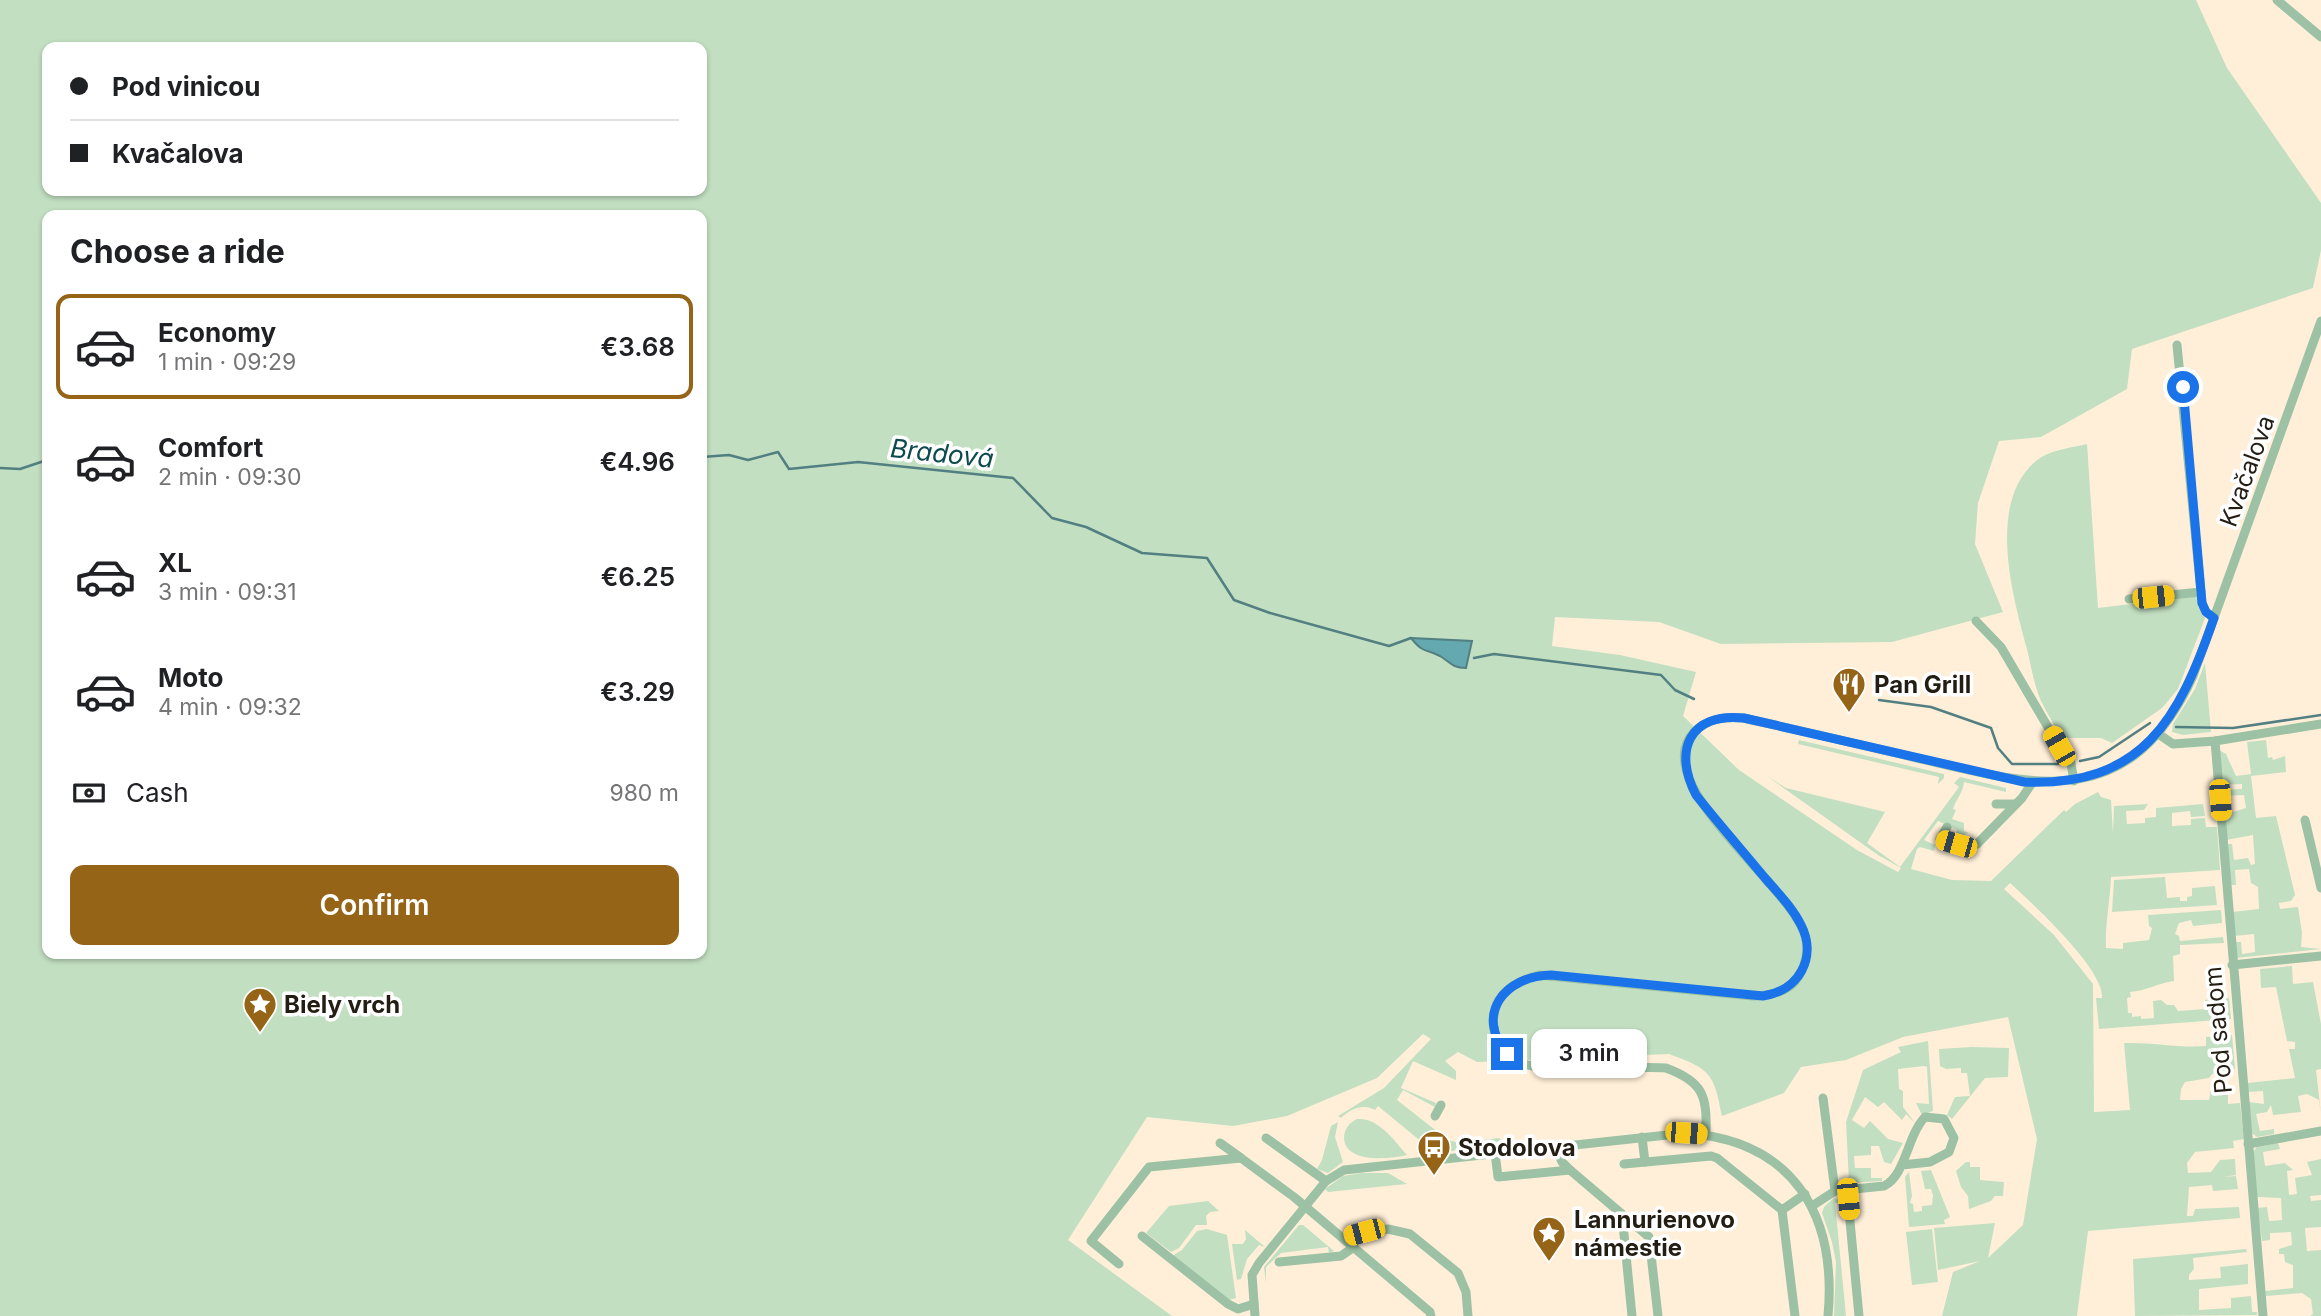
<!DOCTYPE html>
<meta charset="utf-8">
<style>
:root{--surface:#fff;--page:#f6f6f6;--text:#202124;--muted:#757577;--line:#e0e0e0;--accent:#966417}
body{margin:0;font-family:Inter,sans-serif;background:var(--page);color:var(--text);height:100vh;display:flex;flex-direction:column;font-size:26px;white-space:nowrap}
*{box-sizing:border-box;margin:0}
p{font-size:23px;color:var(--muted)}
.icon{flex:none;width:38px;height:38px;fill:none;stroke:currentColor;stroke-width:2;stroke-linecap:round;stroke-linejoin:round}
.map{position:relative;flex:1;overflow:hidden}
.details{position:absolute;left:42px;top:210px;width:665px;height:749px;display:flex;flex-direction:column;background:var(--surface);border-radius:14px;box-shadow:0 2px 5px #0004}
.details>*{flex:none}
.top-card{position:absolute;left:42px;top:42px;width:665px;height:154px;border-radius:14px;box-shadow:0 2px 5px #0004;display:grid;align-content:center;height:154px;padding:0 28px;background:var(--surface)}
.end{position:absolute;width:32px;height:32px;margin:-16px;border:9px solid #1a73e8;background:#fff;box-shadow:0 0 0 4px #fff}
.from{border-radius:50%}
.bubble{position:absolute;height:49px;border-radius:14px;background:var(--surface);box-shadow:0 2px 5px #0004;font-size:23px;font-weight:600;line-height:49px;text-align:center}
.car{position:absolute;width:21px;height:42px;margin:-21px -10px;border-radius:9px;box-shadow:0 0 5px 2px #0007;background:linear-gradient(#f5c518 24%,#345 0 40%,#f5c518 0 76%,#345 0 86%,#f5c518 0)}
.top-card b{display:flex;align-items:center;gap:24px;height:66px;font-size:26px}
.top-card b+b{border-top:2px solid var(--line)}
.top-card i{width:18px;height:18px;background:var(--text)}
ul{padding:0;list-style:none}
li{display:flex;align-items:center;gap:21px;height:105px;margin:0 14px 10px;padding:0 14px;border:4px solid transparent;border-radius:14px}
li div{flex:1}
li b{display:block;font-size:26px}
li em{font-style:normal;font-weight:600}
li.active{border-color:var(--accent)}
li>.icon{width:63px;height:63px;stroke-width:1.5}
h2{padding:0 28px;font-size:32px;line-height:84px}
.pay{display:flex;align-items:center;gap:18px;height:77px;padding:0 28px;font-size:26px}
.pay p{margin-inline-start:auto}
.action{display:flex;gap:14px;margin-top:auto;padding:14px 28px}
.action a{flex:1;height:80px;border-radius:14px;background:var(--accent);color:#fff;font-size:28px;font-weight:600;line-height:80px;text-align:center}
.map>svg:first-child{display:block}
.green{fill:#c2dfc1;fill-rule:evenodd}
.water{fill:#65a9b0;stroke:#527f81;stroke-width:2}
.lines{fill:none;stroke-linecap:round;stroke-linejoin:round}
.stream{stroke:#527f81;stroke-width:2.5}
.minor{stroke:#9cc1a4;stroke-width:9}
.route{stroke:#1a73e8;stroke-width:9}
.labels{text-anchor:middle;dominant-baseline:central;stroke-width:7;stroke-linejoin:round;paint-order:stroke}
.street-label{font-size:24px;fill:#241d13;stroke:#fff}
.poi-label{font-size:24px;font-weight:bold;fill:#241d13;stroke:#fff;text-anchor:start}
.water-label{font-size:26px;font-style:italic;fill:#0c4a50;stroke:#fff}
</style>
<div class="map">
<svg width="2321" height="1316" viewBox="0 0 2321 1316">
<rect width="100%" height="100%" fill="#ffefd8"/>
<g class="green">
<path d="M 0,0 L 2196,0 L 2227,68 L 2321,203 L 2321,250 L 2313,288 L 2132,349 L 2127,389 L 2041,437 L 1999,441 L 1978,503 L 1975,544 L 2003,612 L 1892,642 L 1721,644 L 1659,622 L 1555,617 L 1552,646 L 1620,655 L 1696,672 L 1683,716 L 1739,770 L 1857,850 L 1898,872 L 1901,868 L 1878,855 L 1764,774 L 1786,788 L 1885,812 L 1867,843 L 1900,867 L 1959,787 L 1954,783 L 1960,777 L 2006,788 L 2006,792 L 1964,782 C 1963,793 1956,799 1953,809 L 1956,810 L 1952,819 L 1964,823 L 1964,831 L 1969,833 L 1965,834 L 1965,840 L 1955,839 L 1957,830 L 1938,821 L 1924,840 L 1935,845 L 1934,851 L 1920,847 L 1917,849 L 1911,869 L 1952,880 L 1991,881 L 2064,810 L 2066,812 L 2075,804 L 2098,792 L 2101,797 L 2111,800 L 2113,834 L 2114,806 L 2148,804 L 2144,810 L 2126,811 L 2127,824 L 2145,823 L 2145,818 L 2156,817 L 2156,808 L 2203,804 L 2205,816 L 2191,817 L 2190,811 L 2172,813 L 2172,826 L 2191,825 L 2191,819 L 2205,818 L 2206,827 L 2217,827 L 2220,870 L 2111,877 C 2110,902 2105,924 2106,948 L 2123,949 L 2123,943 L 2149,940 L 2152,928 L 2149,926 L 2148,915 L 2221,910 L 2222,923 L 2193,926 L 2191,920 L 2179,923 L 2175,934 L 2179,936 L 2180,941 L 2223,937 L 2224,943 L 2180,945 L 2180,954 L 2173,956 L 2174,981 C 2158,983 2146,991 2130,992 L 2131,997 L 2127,998 L 2128,1013 L 2132,1013 L 2132,1017 L 2141,1016 L 2141,1019 L 2154,1018 L 2153,1001 L 2161,1000 L 2167,1005 L 2174,1005 L 2178,1011 L 2205,1009 L 2205,1000 L 2229,998 L 2231,1019 L 2099,1029 L 2096,998 L 2102,998 C 2105,970 2032,903 2010,883 L 2004,889 L 2054,935 L 2093,984 L 2094,1112 L 2130,1110 L 2124,1043 C 2152,1042 2178,1048 2206,1046 L 2206,1037 L 2232,1035 L 2235,1069 L 2231,1072 L 2212,1074 L 2209,1078 L 2185,1082 L 2181,1089 L 2180,1100 L 2209,1100 L 2211,1089 L 2231,1089 L 2228,1094 L 2228,1104 L 2240,1103 L 2244,1139 L 2233,1141 L 2234,1148 L 2195,1152 L 2187,1163 L 2188,1173 L 2211,1172 L 2220,1160 L 2235,1159 L 2236,1175 L 2223,1177 L 2236,1176 L 2238,1189 L 2213,1191 L 2212,1185 L 2189,1187 L 2187,1216 L 2193,1216 L 2195,1209 L 2239,1207 L 2240,1218 L 2088,1231 L 2077,1316 L 1942,1316 L 1953,1272 L 1980,1261 L 1938,1270 L 1934,1228 L 1995,1223 L 1988,1258 L 2023,1225 L 2037,1139 L 2008,1017 L 1903,1037 L 1846,1060 L 1801,1067 L 1784,1093 L 1722,1116 C 1714,1073 1710,1069 1669,1054 L 1477,1062 L 1458,1052 L 1445,1061 L 1456,1071 L 1456,1080 L 1413,1061 L 1401,1088 L 1436,1103 L 1435,1107 L 1403,1090 L 1397,1100 L 1448,1140 L 1459,1143 L 1499,1138 L 1502,1140 L 1502,1146 L 1430,1153 L 1429,1148 L 1378,1106 L 1375,1110 C 1363,1103 1350,1109 1341,1118 L 1338,1116 L 1384,1088 L 1431,1039 L 1423,1034 L 1377,1078 L 1287,1116 L 1233,1126 L 1147,1117 L 1068,1240 L 1172,1316 L 0,1316 ZM 47,47 L 702,47 L 702,191 L 47,191 ZM 47,215 L 702,215 L 702,954 L 47,954 Z"/>
<path d="M 2087,444 L 2098,608 L 2196,596 L 2205,618 L 2178,689 L 2162,708 L 2112,743 L 2101,738 L 2061,738 C 2055,726 2047,713 2041,701 C 2034,685 2031,666 2027,649 C 2013,597 1986,503 2036,461 C 2049,450 2070,448 2087,444 Z"/>
<polygon points="2205,663 2211,732 2183,735 2172,732 2173,724 2195,689"/>
<polygon points="1799,740 1944,774 1944,778 1938,784 1939,777 1798,744"/>
<polygon points="2266,740 2268,758 2272,757 2273,760 2285,756 2286,772 2251,776 2256,818 2276,816 2295,895 2291,901 2279,903 2280,909 2298,907 2302,933 2301,947 2321,949 2236,958 2234,942 2241,942 2242,954 2255,952 2254,934 2234,936 2232,912 2259,909 2258,887 2251,883 2249,869 2235,870 2236,885 2229,885 2226,844 2232,844 2234,860 2248,858 2251,865 2255,864 2253,835 2226,840 2223,815 2246,808 2244,795 2222,796 2222,790 2242,789 2242,784 2222,785 2219,750 2226,754 2236,776 2251,774 2247,742"/>
<polygon points="2165,877 2167,898 2180,897 2180,901 2187,901 2187,897 2192,896 2192,888 2215,886 2217,905 2112,912 2114,880"/>
<polygon points="2292,966 2293,984 2313,982 2321,1024 2321,1069 2316,1070 2321,1114 2319,1100 2307,1094 2298,1096 2301,1112 2273,1115 2271,1105 2267,1112 2256,1114 2260,1131 2274,1129 2274,1134 2257,1137 2252,1133 2249,1102 2264,1104 2263,1091 2248,1092 2247,1083 2295,1078 2289,1049 2295,1049 2295,1042 2287,1041 2276,987 2261,988 2260,969"/>
<polygon points="1928,1041 1933,1111 1922,1115 1916,1103 1929,1104 1927,1067 1924,1066 1898,1069 1899,1089 1903,1091 1903,1107 1915,1123 1906,1114 1902,1120 1884,1102 1878,1107 1865,1097 1852,1120 1864,1128 1870,1121 1888,1139 1903,1143 1891,1164 1884,1162 1879,1146 1871,1146 1871,1155 1854,1156 1855,1168 1871,1168 1871,1178 1882,1178 1882,1181 1849,1183 1846,1122 1863,1070 1901,1052 1898,1047"/>
<polygon points="1972,1047 2009,1048 2008,1077 1985,1078 1952,1119 1947,1115 1955,1097 1970,1096 1967,1073 1961,1073 1961,1068 1946,1069 1940,1066 1939,1049"/>
<path d="M 1357,1119 C 1378,1117 1394,1140 1407,1155 C 1390,1159 1344,1164 1344,1137 C 1345,1128 1349,1123 1357,1119 Z"/>
<polygon points="1338,1122 1335,1137 1343,1162 1328,1173 1317,1169 1322,1160 1331,1126"/>
<polygon points="2278,1143 2280,1149 2263,1152 2265,1166 2285,1163 2293,1170 2287,1171 2289,1195 2297,1194 2295,1178 2312,1175 2307,1162 2321,1159 2321,1195 2310,1196 2311,1201 2321,1200 2321,1227 2305,1228 2307,1251 2321,1250 2321,1316 2310,1316 2313,1314 2311,1299 2302,1293 2266,1296 2265,1291 2293,1288 2293,1265 2285,1262 2284,1254 2279,1254 2279,1249 2292,1245 2291,1232 2270,1233 2270,1240 2262,1241 2258,1208 2267,1207 2269,1221 2282,1220 2281,1198 2257,1197 2253,1152 2257,1147"/>
<polygon points="1966,1162 1970,1162 1970,1167 1980,1167 1980,1180 2004,1182 2003,1196 1995,1196 1991,1201 1969,1209 1968,1196 1961,1187 1956,1171"/>
<polygon points="1931,1170 1950,1217 1944,1220 1945,1224 1909,1227 1905,1177 1909,1172 1912,1196 1910,1203 1913,1204 1914,1212 1922,1211 1922,1206 1932,1205 1933,1195 1931,1189 1925,1189 1921,1171"/>
<polygon points="1361,1173 1388,1173 1407,1184 1328,1192 1325,1189 1343,1176"/>
<polygon points="1834,1198 1843,1202 1835,1203 1846,1316 1834,1316 1836,1262 1832,1242 1822,1213 1824,1207"/>
<polygon points="1208,1201 1219,1211 1210,1212 1206,1216 1207,1225 1196,1225 1179,1248 1171,1252 1146,1233 1169,1206"/>
<polygon points="1299,1225 1303,1225 1334,1251 1329,1253 1328,1247 1281,1253 1266,1267 1266,1283 1264,1267"/>
<polygon points="1207,1229 1227,1235 1236,1298 1229,1300 1172,1256 1182,1250 1197,1231"/>
<polygon points="1932,1229 1938,1282 1912,1285 1906,1232"/>
<polygon points="1245,1230 1265,1247 1259,1245 1247,1259 1241,1279 1237,1280 1232,1244 1243,1244 1246,1239"/>
<polygon points="2246,1249 2247,1252 2193,1258 2194,1269 2189,1275 2189,1280 2221,1278 2220,1267 2248,1264 2248,1284 2199,1289 2199,1310 2231,1308 2231,1298 2251,1296 2252,1312 2257,1312 2257,1315 2135,1316 2133,1259"/>
</g>
<path class="water" d="M 1411,638 L 1472,641 L 1466,668 C 1452,668 1450,662 1440,656 C 1424,648 1424,654 1411,638 Z"/>
<g class="lines">
<g class="stream">
<polyline points="702,457 729,455 748,460 778,452 789,469 858,462 1013,478 1052,518 1086,527 1142,553 1207,558 1234,600 1270,613 1389,646 1411,638"/>
<polyline points="0,468 20,469 47,460"/>
<polyline points="1474,658 1494,654 1661,675 1675,690 1694,699"/>
<polyline points="1879,700 1931,707 1991,728 1998,748 2012,764 2061,764"/>
<polyline points="2176,727 2233,728 2321,715"/>
<polyline points="2080,761 2099,757 2150,723"/>
</g>
<g class="minor">
<polyline points="2277,0 2321,37"/>
<polyline points="2177,345 2202,603 2206,612 2214,618"/>
<polyline points="2129,599 2201,592"/>
<polyline points="1976,621 2001,647 2059,746 2070,758 2074,781"/>
<polyline points="2157,733 2173,744 2215,741 2321,724"/>
<polyline points="2215,741 2263,1316"/>
<polyline points="1996,804 2016,804"/>
<polyline points="2305,820 2321,888"/>
<polyline points="1947,827 1940,839 1956,844 1977,844 2022,798 2032,783"/>
<polyline points="2232,965 2321,956"/>
<polyline points="1823,1098 1835,1191"/>
<polyline points="1435,1116 1441,1105"/>
<path d="M 1706,1135 C 1707,1096 1704,1082 1666,1068 C 1629,1065 1552,1075 1521,1063 C 1501,1055 1489,1031 1495,1010 C 1500,989 1520,980 1539,975 L 1753,996 C 1770,996 1789,992 1799,976 C 1806,964 1809,948 1805,935 C 1790,885 1646,783 1694,732 C 1707,719 1725,716 1743,718 C 1803,731 1862,745 1921,759 C 2040,788 2131,811 2193,676 L 2321,321"/>
<polyline points="1642,1137 1645,1162"/>
<polyline points="1266,1138 1326,1181"/>
<polyline points="1220,1143 1241,1158"/>
<polyline points="2248,1144 2321,1131"/>
<polyline points="1555,1146 1562,1162 1570,1170 1649,1237 1658,1316"/>
<polyline points="1495,1153 1498,1177 1570,1170"/>
<polyline points="1624,1164 1711,1156 1717,1158 1782,1210 1795,1316"/>
<polyline points="1847,1190 1859,1316"/>
<path d="M 1812,1206 L 1835,1191 L 1884,1186 C 1906,1175 1907,1136 1925,1117 L 1944,1119 L 1954,1138 L 1949,1152 L 1930,1162 L 1902,1165"/>
<polyline points="1782,1210 1805,1194"/>
<polyline points="1622,1214 1632,1316"/>
<polyline points="1142,1236 1228,1304 1238,1309 1254,1304"/>
<polyline points="1343,1238 1388,1229 1410,1234 1458,1273 1466,1292 1468,1316"/>
<polyline points="1279,1262 1341,1256 1354,1247"/>
<polyline points="1119,1264 1091,1241 1149,1167 1241,1158 1294,1197 1430,1312 1431,1316"/>
<path d="M 1255,1316 L 1252,1275 L 1259,1263 L 1326,1181 L 1344,1170 L 1686,1133 C 1794,1141 1837,1215 1828,1316"/>
</g>
</g>
<g class="lines">
<path class="route" d="M 1507,1054 C 1474,1014 1505,976 1551,975 L 1763,996 C 1798,991 1818,958 1801,925 C 1792,907 1778,893 1765,878 C 1742,850 1718,823 1696,795 C 1673,751 1689,712 1744,718 L 2024,782 C 2143,787 2179,719 2214,618 L 2206,612 L 2202,603 L 2183,387"/>
</g>
<defs>
<symbol id="restaurant-pin" viewBox="-11 -11 22 30"><path d="M0 17L-7.5 6A9.5 9.5 0 1 1 7.5 6Z" fill="#966417" stroke="#fff"/><path d="M-5-6h1v4h1v-4h1v4h1v-4h1v5L-1.5 .5V6h-2V.5L-5-1ZM5-6V6H3V1.5H1.5Q1.5-4 5-6Z" fill="#fff"/></symbol>
<symbol id="sight-pin" viewBox="-11 -11 22 30"><path d="M0 17L-7.5 6A9.5 9.5 0 1 1 7.5 6Z" fill="#966417" stroke="#fff"/><path d="M0-6L1.8-2.2L6-1.7L2.9 1.2L3.7 5.4L0 3.3L-3.7 5.4L-2.9 1.2L-6-1.7L-1.8-2.2Z" fill="#fff"/></symbol>
<symbol id="bus-pin" viewBox="-11 -11 22 30"><path d="M0 17L-7.5 6A9.5 9.5 0 1 1 7.5 6Z" fill="#966417" stroke="#fff"/><path d="M-5-6H5V4H4V6H2V4H-2V6H-4V4H-5ZM-3.5-4V0h7V-4ZM-3.5 1.2v1.5H-2V1.2ZM2 1.2v1.5H3.5V1.2Z" fill="#fff"/></symbol>
</defs>
<g fill-rule="evenodd">
<use href="#restaurant-pin" x="1830" y="665" width="38" height="52"/>
<use href="#sight-pin" x="241" y="985" width="38" height="52"/>
<use href="#bus-pin" x="1415" y="1128" width="38" height="52"/>
<use href="#sight-pin" x="1530" y="1214" width="38" height="52"/>
</g>
<g class="labels">
<g class="street-label">
<text transform="translate(2247 471) rotate(-70)">Kvačalova</text>
<text transform="translate(2218 1030) rotate(-95)">Pod sadom</text>
</g>
<g class="poi-label">
<text x="1874" y="684">Pan Grill</text>
<text x="284" y="1004">Biely vrch</text>
<text x="1458" y="1147">Stodolova</text>
<text x="1574" y="1219">Lannurienovo<tspan x="1574" dy="28">námestie</tspan></text>
</g>
<g class="water-label">
<text transform="translate(942 453) rotate(6)">Bradová</text>
</g>
</g>
</svg>
<i class="end from" style="left:2183px;top:387px"></i>
<i class="end" style="left:1507px;top:1054px"></i>
<div class="bubble" style="left:1531px;top:1029px;width:116px">3 min</div>
<i class="car" style="left:2153px;top:597px;rotate:84deg"></i>
<i class="car" style="left:2059px;top:746px;rotate:330deg"></i>
<i class="car" style="left:2220px;top:800px;rotate:176deg"></i>
<i class="car" style="left:1956px;top:844px;rotate:286deg"></i>
<i class="car" style="left:1686px;top:1133px;rotate:94deg"></i>
<i class="car" style="left:1848px;top:1199px;rotate:175deg"></i>
<i class="car" style="left:1364px;top:1232px;rotate:255deg"></i>
<div class="top-card">
<b><i class="from"></i>Pod vinicou</b>
<b><i></i>Kvačalova</b>
</div>
<section class="details">
<h2>Choose a ride</h2>
<ul>
<li class="active"><svg class="icon" aria-label="car" viewBox="0 0 24 24"><path d="M5 17H2v-5l4-1 3-4h7l3 4 3 1v5h-3M9 17h6M6 11h13"/><circle cx="7" cy="17" r="2"/><circle cx="17" cy="17" r="2"/></svg><div><b>Economy</b><p>1 min · 09:29</p></div><em>€3.68</em></li>
<li><svg class="icon" aria-label="car" viewBox="0 0 24 24"><path d="M5 17H2v-5l4-1 3-4h7l3 4 3 1v5h-3M9 17h6M6 11h13"/><circle cx="7" cy="17" r="2"/><circle cx="17" cy="17" r="2"/></svg><div><b>Comfort</b><p>2 min · 09:30</p></div><em>€4.96</em></li>
<li><svg class="icon" aria-label="car" viewBox="0 0 24 24"><path d="M5 17H2v-5l4-1 3-4h7l3 4 3 1v5h-3M9 17h6M6 11h13"/><circle cx="7" cy="17" r="2"/><circle cx="17" cy="17" r="2"/></svg><div><b>XL</b><p>3 min · 09:31</p></div><em>€6.25</em></li>
<li><svg class="icon" aria-label="car" viewBox="0 0 24 24"><path d="M5 17H2v-5l4-1 3-4h7l3 4 3 1v5h-3M9 17h6M6 11h13"/><circle cx="7" cy="17" r="2"/><circle cx="17" cy="17" r="2"/></svg><div><b>Moto</b><p>4 min · 09:32</p></div><em>€3.29</em></li>
</ul>
<div class="pay"><svg class="icon" aria-label="cash" viewBox="0 0 24 24"><path d="M3 7h18v10H3z"/><circle cx="12" cy="12" r="2"/></svg>Cash<p>980 m</p></div>
<div class="action"><a>Confirm</a></div>
</section>
</div>
